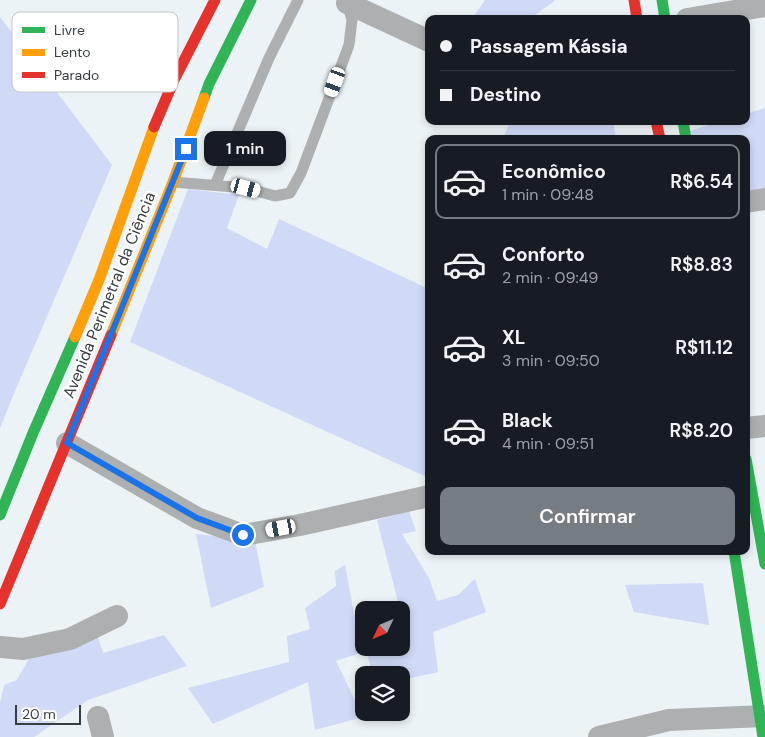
<!DOCTYPE html>
<html lang="pt">
<meta charset="utf-8">
<style>
:root{--surface:#171b24;--page:#242831;--text:#f1f3f6;--muted:#9ea1a6;--line:#363941;--accent:#767d82}
body{margin:0;font-family:"DM Sans",sans-serif;background:var(--page);color:var(--text);height:100vh;display:flex;flex-direction:column;font-size:19px;white-space:nowrap}
*{box-sizing:border-box;margin:0}
p{font-size:16px;color:var(--muted)}
.icon{flex:none;width:28px;height:28px;fill:none;stroke:currentColor;stroke-width:2;stroke-linecap:round;stroke-linejoin:round}
.map{position:relative;flex:1;overflow:hidden}
.details{position:absolute;left:425px;top:135px;width:325px;height:420px;display:flex;flex-direction:column;background:var(--surface);border-radius:10px;box-shadow:0 2px 8px #0003}
.details>*{flex:none}
.top-card{position:absolute;left:425px;top:15px;width:325px;height:110px;border-radius:10px;box-shadow:0 2px 8px #0003;display:grid;align-content:center;height:110px;padding:0 15px;background:var(--surface)}
.needle{width:32px;rotate:226deg}
.fabs{position:absolute;left:355px;top:601px;display:grid;gap:10px}
.fabs a{display:grid;place-items:center;width:55px;height:55px;border-radius:10px;background:var(--surface);box-shadow:0 2px 8px #0003;font-size:25px}
.scale{position:absolute;left:15px;bottom:12px;width:66px;box-sizing:border-box;padding-left:5px;border:2px solid #363e43;border-top:0;font-size:14px;line-height:18px;white-space:nowrap;color:#363e43;-webkit-text-stroke:4px #fff;paint-order:stroke}
.end{position:absolute;width:22px;height:22px;margin:-11px;border:6px solid #1a73e8;background:#fff;box-shadow:0 0 0 2px #fff}
.from{border-radius:50%}
.bubble{position:absolute;height:35px;border-radius:10px;background:var(--surface);box-shadow:0 2px 8px #0003;font-size:16px;font-weight:600;line-height:35px;text-align:center}
.car{position:absolute;width:15px;height:30px;margin:-15px -8px;border-radius:6px;box-shadow:0 0 4px 1px #0007;background:linear-gradient(#fff 24%,#345 0 40%,#fff 0 76%,#345 0 86%,#fff 0)}
.top-card b{display:flex;align-items:center;gap:18px;height:48px;font-size:19px}
.top-card b+b{border-top:1px solid var(--line)}
.top-card i{width:12px;height:12px;background:var(--text)}
ul{padding:9px 0 0;list-style:none}
li{display:flex;align-items:center;gap:15px;height:75px;margin:0 10px 8px;padding:0 5px;border:2px solid transparent;border-radius:10px}
li div{flex:1}
li b{display:block;font-size:19px}
li em{font-style:normal;font-weight:600}
li.on{border-color:var(--accent)}
li>.icon{width:45px;height:45px;stroke-width:1.5}
.primary-button{display:flex;gap:10px;margin-top:auto;padding:10px 15px}
.primary-button a{flex:1;height:58px;border-radius:10px;background:var(--accent);color:#fff;font-size:20px;font-weight:600;line-height:58px;text-align:center}
.map>svg:first-child{display:block}
.green{fill:#d0d9f6}
.lines{fill:none;stroke-linecap:round;stroke-linejoin:round}
.lane{stroke:#acb0b1;stroke-width:11}
.street{stroke:#acb0b1;stroke-width:22}
.fast{stroke:#30b455;stroke-width:11}
.slow{stroke:#ff9f0a;stroke-width:11}
.jam{stroke:#e5322d;stroke-width:11}
.route{stroke:#1a73e8;stroke-width:6}
.labels{text-anchor:middle;dominant-baseline:central;stroke-width:5;stroke-linejoin:round;paint-order:stroke}
.street-label{font-size:16px;fill:#363e43;stroke:#fff}
.key{fill:#fff;stroke:#c3c5c7;stroke-width:1}
.key-label{font-size:14px;fill:#363e43}
</style>
<div class="map">
<svg width="765" height="737" viewBox="0 0 765 737">
<rect width="100%" height="100%" fill="#ecf3f7"/>
<g class="green">
<polygon points="485,0 555,0 552,3 529,19 472,19"/>
<polygon points="0,17 112,165 15,391 0,428"/>
<polygon points="765,108 765,192 746,195 746,139 692,139 690,131 721,121 746,121 746,114"/>
<polygon points="511,121 613,121 616,139 502,139"/>
<polygon points="188,189 239,195 227,228 267,249 279,219 427,288 429,286 429,478 130,342"/>
<polygon points="409,511 416,531 402,534 429,578 437,601 458,595 475,579 486,612 433,632 438,672 406,679 408,712 401,710 401,675 381,675 380,670 372,672 366,651 336,661 363,717 315,730 308,682 213,724 188,688 289,662 287,636 310,629 305,608 336,586 335,571 345,565 355,619 364,618 364,648 401,648 401,610 400,610 377,520"/>
<polygon points="196,534 255,541 264,587 211,608"/>
<polygon points="703,583 709,625 634,612 625,585"/>
<polygon points="97,634 103,653 164,635 187,666 88,700 34,737 0,737 0,703 4,685 17,680 31,655"/>
</g>
<g class="lines">
<g class="lane">
<polyline points="173,182 246,188 275,196 290,193 301,173 349,45 352,20 347,3"/>
<polyline points="215,185 269,58 298,0"/>
</g>
<g class="street">
<polyline points="347,3 429,41"/>
<polyline points="687,19 765,6"/>
<polyline points="746,202 765,199"/>
<polyline points="746,428 765,426"/>
<polyline points="67,443 197,518 243,535 300,525 429,496"/>
<polyline points="0,647 23,649 70,639 117,616"/>
<polyline points="98,717 103,737"/>
<polyline points="599,737 669,720 765,716"/>
</g>
<g class="fast">
<polyline points="662,0 665,19"/>
<polyline points="204,98 209,84 251,0"/>
<polyline points="683,121 686,139"/>
<polyline points="746,459 765,564"/>
<polyline points="0,515 33,433 75,337"/>
<polyline points="734,551 763,737"/>
</g>
<g class="slow">
<polyline points="111,335 173,182 204,98"/>
<polyline points="75,337 99,280 154,127"/>
</g>
<g class="jam">
<polyline points="634,0 637,19"/>
<polyline points="656,121 660,139"/>
<polyline points="154,127 174,80 215,0"/>
<polyline points="0,604 111,335"/>
</g>
</g>
<g class="lines">
<polyline class="route" points="186,149 67,443 197,518 243,535"/>
</g>
<g class="labels">
<g class="street-label">
<text transform="translate(109 295) rotate(-68)">Avenida Perimetral da Ciência</text>
</g>
</g>
<rect x="12" y="12" width="166" height="80" rx="8" class="key"/>
<rect x="22" y="27" width="23" height="6" fill="#30b455"/>
<rect x="22" y="49" width="23" height="7" fill="#ff9f0a"/>
<rect x="22" y="72" width="23" height="6" fill="#e5322d"/>
<g class="key-label">
<text x="54" y="35">Livre</text>
<text x="54" y="57">Lento</text>
<text x="54" y="80">Parado</text>
</g>
</svg>
<div class="fabs">
<a><svg class="needle" viewBox="-14 -14 28 28"><path d="M0-13l5 13h-10z" fill="#e53935"/><path d="M0 13l5-13h-10z" fill="#9ea1a6"/></svg></a>
<a><svg class="icon" aria-label="layers" viewBox="0 0 24 24"><path d="M12 4l9 5-9 5-9-5zM3 14l9 5 9-5"/></svg></a>
</div>
<div class="scale">20 m</div>
<i class="end from" style="left:243px;top:535px"></i>
<i class="end" style="left:186px;top:149px"></i>
<div class="bubble" style="left:204px;top:131px;width:82px">1 min</div>
<i class="car" style="left:335px;top:82px;rotate:200deg"></i>
<i class="car" style="left:246px;top:188px;rotate:105deg"></i>
<i class="car" style="left:281px;top:528px;rotate:260deg"></i>
<div class="top-card">
<b><i class="from"></i>Passagem Kássia</b>
<b><i></i>Destino</b>
</div>
<section class="details">
<ul>
<li class="on"><svg class="icon" aria-label="car" viewBox="0 0 24 24"><path d="M5 17H2v-5l4-1 3-4h7l3 4 3 1v5h-3M9 17h6M6 11h13"/><circle cx="7" cy="17" r="2"/><circle cx="17" cy="17" r="2"/></svg><div><b>Econômico</b><p>1 min · 09:48</p></div><em>R$6.54</em></li>
<li><svg class="icon" aria-label="car" viewBox="0 0 24 24"><path d="M5 17H2v-5l4-1 3-4h7l3 4 3 1v5h-3M9 17h6M6 11h13"/><circle cx="7" cy="17" r="2"/><circle cx="17" cy="17" r="2"/></svg><div><b>Conforto</b><p>2 min · 09:49</p></div><em>R$8.83</em></li>
<li><svg class="icon" aria-label="car" viewBox="0 0 24 24"><path d="M5 17H2v-5l4-1 3-4h7l3 4 3 1v5h-3M9 17h6M6 11h13"/><circle cx="7" cy="17" r="2"/><circle cx="17" cy="17" r="2"/></svg><div><b>XL</b><p>3 min · 09:50</p></div><em>R$11.12</em></li>
<li><svg class="icon" aria-label="car" viewBox="0 0 24 24"><path d="M5 17H2v-5l4-1 3-4h7l3 4 3 1v5h-3M9 17h6M6 11h13"/><circle cx="7" cy="17" r="2"/><circle cx="17" cy="17" r="2"/></svg><div><b>Black</b><p>4 min · 09:51</p></div><em>R$8.20</em></li>
</ul>
<div class="primary-button"><a>Confirmar</a></div>
</section>
</div>
